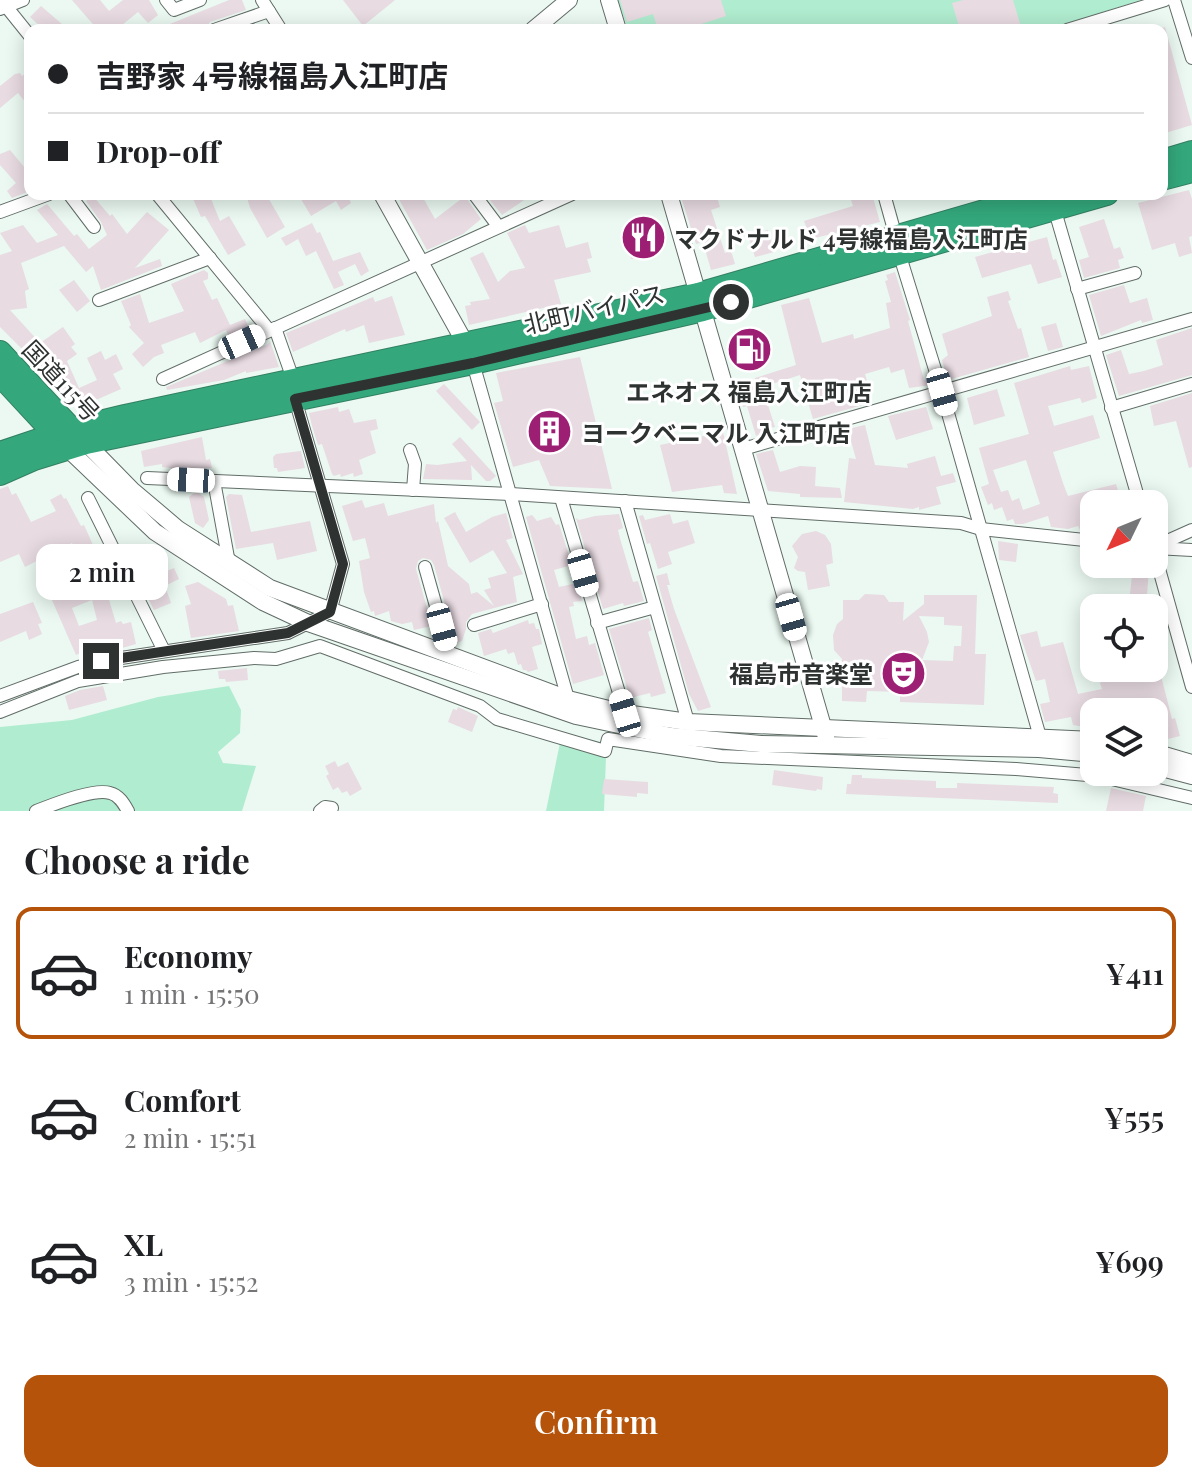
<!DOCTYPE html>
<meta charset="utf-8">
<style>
:root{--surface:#fff;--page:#f6f6f6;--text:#202124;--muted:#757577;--line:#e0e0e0;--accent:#b45309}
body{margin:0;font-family:"Playfair Display","Noto Sans JP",serif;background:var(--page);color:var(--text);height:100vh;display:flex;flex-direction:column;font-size:30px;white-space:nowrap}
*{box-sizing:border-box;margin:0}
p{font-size:26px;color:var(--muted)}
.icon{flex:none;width:44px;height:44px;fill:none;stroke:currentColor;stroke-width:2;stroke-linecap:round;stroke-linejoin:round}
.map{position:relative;height:811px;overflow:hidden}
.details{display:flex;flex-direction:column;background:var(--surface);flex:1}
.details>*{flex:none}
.top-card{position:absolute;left:24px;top:24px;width:1144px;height:176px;border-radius:16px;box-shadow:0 4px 20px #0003;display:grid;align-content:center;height:176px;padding:0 24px;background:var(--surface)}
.needle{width:52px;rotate:227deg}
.buttons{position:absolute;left:1080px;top:490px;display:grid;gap:16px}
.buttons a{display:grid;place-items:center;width:88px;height:88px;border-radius:16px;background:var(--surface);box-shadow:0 4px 20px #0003;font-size:40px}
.end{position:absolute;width:36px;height:36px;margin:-18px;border:10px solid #2e3331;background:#fff;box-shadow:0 0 0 4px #fff}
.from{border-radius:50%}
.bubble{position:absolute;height:56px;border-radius:16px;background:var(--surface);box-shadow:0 4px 20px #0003;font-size:26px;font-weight:600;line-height:56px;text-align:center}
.car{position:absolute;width:24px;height:48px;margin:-24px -12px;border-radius:10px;box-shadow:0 0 6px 2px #0007;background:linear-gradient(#fff 24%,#345 0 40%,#fff 0 76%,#345 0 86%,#fff 0)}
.top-card b{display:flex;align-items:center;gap:28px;height:76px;font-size:30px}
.top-card b+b{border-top:2px solid var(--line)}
.top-card i{width:20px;height:20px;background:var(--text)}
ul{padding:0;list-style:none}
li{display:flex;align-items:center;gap:24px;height:132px;margin:0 16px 12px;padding:0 8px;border:4px solid transparent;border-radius:16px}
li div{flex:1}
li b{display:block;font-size:30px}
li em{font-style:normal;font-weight:600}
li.selected{border-color:var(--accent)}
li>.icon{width:72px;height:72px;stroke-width:1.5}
h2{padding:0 24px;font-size:36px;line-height:96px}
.action{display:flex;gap:16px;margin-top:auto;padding:16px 24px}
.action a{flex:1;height:92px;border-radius:16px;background:var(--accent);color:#fff;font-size:32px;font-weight:600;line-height:92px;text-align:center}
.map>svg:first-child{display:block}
.green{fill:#b0eccf}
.building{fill:#e8dbe2;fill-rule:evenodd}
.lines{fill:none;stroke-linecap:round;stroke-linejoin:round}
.street-casing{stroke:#616d67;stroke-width:14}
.secondary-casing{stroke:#616d67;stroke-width:18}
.highway-casing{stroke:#327f62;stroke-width:24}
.street{stroke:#fff;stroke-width:12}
.secondary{stroke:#fff;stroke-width:16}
.highway{stroke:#34a87c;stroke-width:22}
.route{stroke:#2e3331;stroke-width:10}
.labels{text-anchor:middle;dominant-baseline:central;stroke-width:6;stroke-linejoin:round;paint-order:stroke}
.poi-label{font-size:24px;font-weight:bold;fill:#2e3331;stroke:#fff;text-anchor:start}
.street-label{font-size:24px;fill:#2e3331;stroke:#fff}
</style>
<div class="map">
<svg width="1192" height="811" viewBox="0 0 1192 811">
<rect width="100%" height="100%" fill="#ebf9f2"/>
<g class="green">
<polygon points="618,0 1141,0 1046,30 628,30"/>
<polygon points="229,686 241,710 240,733 218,752 223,763 256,766 242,811 0,811 0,727 72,720 158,697"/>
<polygon points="562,733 610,744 606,757 604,811 546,811"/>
</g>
<g class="building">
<polygon points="72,0 100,0 109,11 123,0 149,0 158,15 148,23 138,12 122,25 125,30 98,30"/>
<polygon points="229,0 242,0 246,10 210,22 205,30 155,30"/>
<polygon points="343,0 395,0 363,26"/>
<polygon points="620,0 721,0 726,16 683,30 658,30 653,14 627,22"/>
<polygon points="963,0 1013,0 1022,30 960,30 952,3"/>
<polygon points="41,6 63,25 58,30 44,30 30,17"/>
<polygon points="1165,27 1192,125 1162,134 1162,28"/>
<polygon points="30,70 30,108 18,93 0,108 0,86 15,74 20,73 22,76"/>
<polygon points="10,150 30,174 30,191 12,198 7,191 16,183 0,165 0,154"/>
<polygon points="1189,190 1192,199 1192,236 1189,237 1192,253 1179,257 1175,243 1152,250 1138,203"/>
<polygon points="191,194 209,194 220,221 229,216 246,245 228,255 205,216 201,217"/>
<polygon points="246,194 266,194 285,227 267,238 250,208"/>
<polygon points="298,194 347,194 351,203 341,210 336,201 311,216"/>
<polygon points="396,194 421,194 435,219 465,196 481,219 463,234 427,250"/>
<polygon points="495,194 533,194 502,215 489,199"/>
<polygon points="691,194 716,194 720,207 711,210 725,253 730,251 732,254 735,264 711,270 703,242 696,244 681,197"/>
<polygon points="849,194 862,194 862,197 872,194 880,222 815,238 812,228 807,229 804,221 853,206"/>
<polygon points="93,196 110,216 112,214 127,234 147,212 169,230 135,268 160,259 162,266 101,290 93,266 86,272 64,246 21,263 29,289 25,291 27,308 10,310 40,343 63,327 75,344 71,347 77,354 67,361 79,388 97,380 87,358 101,351 105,360 116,354 123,369 113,374 121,389 89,403 86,396 75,400 70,399 65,388 62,390 53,369 47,374 0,327 0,255 12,251 0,233 23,225 37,243 58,235 37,210 47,204 74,236 77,234 89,249 107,235 101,222 86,201"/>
<polygon points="654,218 661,253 631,259 625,224"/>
<polygon points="1104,219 1114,249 1120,247 1124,258 1118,260 1120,268 1084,278 1079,260 1089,257 1079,227"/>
<polygon points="312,223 317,233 320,232 333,261 360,252 369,271 361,276 355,264 338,272 344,285 334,289 316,251 306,256 298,239 286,246 281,238"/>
<polygon points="525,225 529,233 559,225 566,248 588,242 592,258 587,259 591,272 554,280 561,304 469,325 465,306 471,305 470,302 490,299 470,258 483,252 498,282 510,271 525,268 507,233"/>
<polygon points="768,230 774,252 755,257 748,235"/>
<polygon points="1047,237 1053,260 1056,259 1062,277 1038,284 1031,264 982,278 975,257"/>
<polygon points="204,270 208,273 208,279 203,281 212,300 217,298 230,325 245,319 249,328 229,338 226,330 200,343 195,332 161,345 164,353 154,357 143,367 132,354 144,343 129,327 131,325 121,301 140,294 149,323 184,311 171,284"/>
<polygon points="895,272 910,320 908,321 924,380 928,379 931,385 909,388 904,369 891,373 889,367 865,374 870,391 866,392 870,403 813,419 800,375 772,384 777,402 768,405 775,427 770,428 771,431 756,436 747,406 743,407 740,397 747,395 744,385 756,382 755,378 796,365 781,305 809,298 822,343 853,334 854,339 890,328 886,303 891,302 885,281 888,280 886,275"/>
<polygon points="74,280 90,301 77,312 59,290"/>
<polygon points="1124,285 1130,303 1147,298 1153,320 1142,323 1141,320 1101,336 1089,295"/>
<polygon points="1008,291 1011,300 1008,301 1018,329 1021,328 1029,357 948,380 942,360 948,355 942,334 992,316 987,297"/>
<polygon points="392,296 405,335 369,343 364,325 346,332 345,329 293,352 286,333 373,297 375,302"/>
<polygon points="1056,323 1063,347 1048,351 1041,327"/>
<polygon points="1192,328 1192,375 1119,396 1106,355 1121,350 1129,374 1144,371 1163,365 1156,340"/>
<polygon points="270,341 279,367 246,373 246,371 224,380 167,390 166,387 268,344"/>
<polygon points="580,357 612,489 550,486 539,460 513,467 494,403 503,401 496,373"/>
<path d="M 1070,366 L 1071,370 L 1089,366 L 1097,398 L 1082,403 L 1080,398 L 1048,406 L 1054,426 L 1093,415 L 1100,438 L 1053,452 L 1063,483 L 1068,496 L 1116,484 L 1122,504 L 1088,504 L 1094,532 L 1080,530 L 1078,526 L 1068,529 L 1051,527 L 1048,516 L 1023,524 L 1015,524 L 1013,519 L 1007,521 L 1002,507 L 994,510 L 992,503 L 988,505 L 981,487 L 989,484 L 979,448 L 1029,434 L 1014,383 ZM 1026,460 L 1040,504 L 1023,510 L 1019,498 L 1012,501 L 1008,490 L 1001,492 L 993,470 Z"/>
<polygon points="444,384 480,422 472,430 436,391"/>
<polygon points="997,389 1005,416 974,425 967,398"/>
<polygon points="1192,393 1192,467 1189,468 1176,421 1154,426 1150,406"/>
<polygon points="338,407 339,412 349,409 354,423 376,419 378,429 370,431 376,453 359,460 363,474 354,477 353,473 341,477 340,474 334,476 332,474 322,444 318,445 312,426 309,413"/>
<polygon points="926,407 933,429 896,440 888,416"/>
<polygon points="865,425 875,465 908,468 907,464 935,456 941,476 953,473 956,482 936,487 941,504 919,510 919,507 913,509 844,502 849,458 856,459 851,441 852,428"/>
<polygon points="723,432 737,494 724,493 722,485 672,492 660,445"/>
<polygon points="202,437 206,460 210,459 212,468 187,470 162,467 162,464 144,467 141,451"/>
<polygon points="460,437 496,476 490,481 486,481 471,465 472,480 423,479 426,464 437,465 467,461 452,444"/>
<polygon points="773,450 780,472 800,466 816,467 815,486 840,488 842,498 800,497 800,494 768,491 756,454"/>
<polygon points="301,451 305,468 278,472 277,468 274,468 273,457 276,454"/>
<polygon points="8,486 12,495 16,493 31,522 56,511 50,500 61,494 64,499 66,498 81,526 84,525 93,545 76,553 72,543 25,567 19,554 0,562 0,489"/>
<polygon points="194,493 199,493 204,497 209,520 203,528 195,523 189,497"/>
<polygon points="229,494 242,495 251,532 310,521 317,551 277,560 273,543 236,549 226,497"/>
<polygon points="362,500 365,508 384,503 388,516 434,504 436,523 438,521 448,566 469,584 471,594 477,592 494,606 484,590 491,588 488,578 507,573 493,550 470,563 444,518 455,512 466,532 492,517 506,513 513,538 506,540 523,574 513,577 517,602 472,614 466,622 466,629 462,641 456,643 434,565 431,560 423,558 418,561 416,569 432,626 414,630 412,622 402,624 391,621 389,611 375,616 374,611 371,612 364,592 359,561 370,558 365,538 353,541 342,506"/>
<polygon points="619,514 623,528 618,530 621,542 633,582 638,581 644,601 624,606 623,603 603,609 576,518 579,520 595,516"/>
<polygon points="670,514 673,524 688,520 695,543 668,552 672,564 658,569 650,543 647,544 639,516 643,515 645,520"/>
<polygon points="532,515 537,521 551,517 556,525 559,524 572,565 554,570 559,587 577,583 582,601 573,602 574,606 569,607 576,639 587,636 589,645 595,643 604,675 573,684 526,517"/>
<polygon points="816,531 825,535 831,544 833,563 826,565 830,586 808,590 805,572 798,571 794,568 798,557 792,546 802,534"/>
<polygon points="998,541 1018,544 1016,562 999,560"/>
<polygon points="148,549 159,574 174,568 179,579 165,586 171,603 154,610 133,569 136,568 131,557"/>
<polygon points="1133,566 1149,568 1147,596 1130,594"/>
<path d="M 86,572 L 96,596 L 107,593 L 116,623 L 121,621 L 123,624 L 131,622 L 136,644 L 115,650 L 112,640 L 84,648 L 85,651 L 76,655 L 48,591 L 53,589 L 51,586 ZM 92,600 L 97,620 L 79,626 L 72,608 Z"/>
<polygon points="667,573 670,585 667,585 674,609 711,707 698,711 689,694 656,576"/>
<polygon points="198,582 226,599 228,606 233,605 239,631 191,638 185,606 191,604 185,586"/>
<path d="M 865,594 L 884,595 L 889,602 L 904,602 L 903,621 L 924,604 L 924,595 L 977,595 L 975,654 L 986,654 L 984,705 L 900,702 L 900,692 L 867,691 L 866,702 L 842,701 L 842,659 L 834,650 L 833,635 L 837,624 L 843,619 L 843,600 L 859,600 ZM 919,616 L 944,617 L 944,625 L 962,626 L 961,646 L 954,646 L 953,661 L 922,660 L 929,642 L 927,632 Z"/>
<polygon points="33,602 42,623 38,624 42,634 29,640 26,631 0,642 0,614"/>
<polygon points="649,618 652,630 648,632 666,693 651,697 650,693 630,698 609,629"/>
<polygon points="528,620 529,624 534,623 536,629 539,629 542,644 532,647 538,669 528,672 526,670 523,670 521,664 518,665 514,652 508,654 506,649 484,656 478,633 491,629 493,633"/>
<polygon points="1037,631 1041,647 1063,642 1078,694 1102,689 1100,683 1105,679 1127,671 1128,673 1145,668 1159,668 1172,719 1175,718 1180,736 1164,740 1154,712 1090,712 1094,725 1090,728 1073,725 1071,717 1045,722 1040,704 1050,702 1045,679 1036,681 1020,635"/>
<polygon points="247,668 248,680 226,682 225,679 219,679 218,671"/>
<polygon points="103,686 107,700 69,710 65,696 80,690"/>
<polygon points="458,707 478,716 472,732 448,722 453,709 457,710"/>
<polygon points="335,761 338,767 348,762 362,789 350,796 347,791 342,793 338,787 333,790 326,776 329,774 325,766"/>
<polygon points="774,770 823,777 822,790 817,789 816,791 772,785"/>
<polygon points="852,775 862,775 862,778 936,781 936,788 957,788 957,783 1054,787 1053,793 1058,794 1058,803 846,794 847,784 851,784"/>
<polygon points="604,779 648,782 648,794 637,793 637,797 602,794"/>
<polygon points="1111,788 1146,796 1143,811 1106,811"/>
</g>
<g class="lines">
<defs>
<g id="street">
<polyline points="1,0 30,36"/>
<polyline points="166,0 174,10 200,0"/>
<polyline points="262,0 281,30"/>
<polyline points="1174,0 1192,58"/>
<polyline points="0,9 23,0"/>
<polyline points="214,30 269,11"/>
<polyline points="1067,30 1165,0"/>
<polyline points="69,194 94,227"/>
<polyline points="157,194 269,330"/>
<polyline points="474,194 498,226"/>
<polyline points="884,194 896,237"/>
<polyline points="1053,204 1140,504"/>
<polyline points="0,212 49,194"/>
<polyline points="899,253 942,392 1040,737 1040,746"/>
<polyline points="1077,289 1135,273"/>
<polyline points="99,300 210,258"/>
<polyline points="275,328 293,379"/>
<polyline points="473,363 568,699"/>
<polyline points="163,379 572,194"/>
<polyline points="1111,408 1192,384"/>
<polyline points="743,449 1192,319"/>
<polyline points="410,450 415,464 413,490"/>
<polyline points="147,478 511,494 961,523 981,529 1094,541"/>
<polyline points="214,481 229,563"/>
<polyline points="88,498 164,651"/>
<polyline points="561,498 625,713"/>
<polyline points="625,501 688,722"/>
<polyline points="1154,547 1192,530"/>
<polyline points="1155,548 1192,550"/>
<polyline points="1154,551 1192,687"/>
<polyline points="425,567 450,656"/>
<polyline points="597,623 655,607"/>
<polyline points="474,625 542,604"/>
<polyline points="0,696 78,667 101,661 288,633 330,612 343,564 295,399"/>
<polyline points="0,712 78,681 163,667 254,658 276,659 320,646 480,706 497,719 605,751 608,739 721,756 1016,769 1099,776 1192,798"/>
<path d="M 36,811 C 52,805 93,788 110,793 C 119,795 124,804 128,811"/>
<polyline points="320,811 325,807 332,808"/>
</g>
<g id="secondary">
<polyline points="609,0 618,30"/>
<polyline points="533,30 569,0"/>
<polyline points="382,194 469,350"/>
<polyline points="669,194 826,737"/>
<polyline points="86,443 132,490 178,529 270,588 568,699 625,713 688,722 1094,740"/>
<polyline points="67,448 155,532 263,602 308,623 576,716 671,736 761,744 1039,749 1094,754"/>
<polyline points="1154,752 1192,763"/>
<polyline points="1154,766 1192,776"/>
</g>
<g id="highway">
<polyline points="1162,161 1192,152"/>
<polyline points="1162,179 1192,171"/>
<polyline points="0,352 79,437"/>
<polyline points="0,375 53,432"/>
<polyline points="0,453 71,429 125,416 698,294 1043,194"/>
<polyline points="0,474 34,459 86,443 473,363 703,310 1107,194"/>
</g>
</defs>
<use href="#street" class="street-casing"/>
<use href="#secondary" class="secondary-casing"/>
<use href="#highway" class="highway-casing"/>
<use href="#street" class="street"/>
<use href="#secondary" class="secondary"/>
<use href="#highway" class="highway"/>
</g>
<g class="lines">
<polyline class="route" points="101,661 288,633 330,612 343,564 295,399 473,363 731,302"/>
</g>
<defs>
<symbol id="restaurant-disc" viewBox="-11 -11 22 22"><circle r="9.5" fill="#9d1f74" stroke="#fff"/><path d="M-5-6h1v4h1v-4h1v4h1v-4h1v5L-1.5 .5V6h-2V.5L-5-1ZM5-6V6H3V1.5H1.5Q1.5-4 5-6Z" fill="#fff"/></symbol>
<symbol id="fuel-disc" viewBox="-11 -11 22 22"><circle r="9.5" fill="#9d1f74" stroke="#fff"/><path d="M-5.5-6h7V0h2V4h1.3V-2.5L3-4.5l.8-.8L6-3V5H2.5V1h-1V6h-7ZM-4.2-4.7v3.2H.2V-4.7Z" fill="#fff"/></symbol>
<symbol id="building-disc" viewBox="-11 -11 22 22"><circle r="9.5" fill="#9d1f74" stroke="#fff"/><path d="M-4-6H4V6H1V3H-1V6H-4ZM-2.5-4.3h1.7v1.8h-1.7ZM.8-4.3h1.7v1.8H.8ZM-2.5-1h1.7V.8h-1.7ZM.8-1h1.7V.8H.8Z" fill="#fff"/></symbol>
<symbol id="theatre-disc" viewBox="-11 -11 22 22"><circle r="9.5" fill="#9d1f74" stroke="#fff"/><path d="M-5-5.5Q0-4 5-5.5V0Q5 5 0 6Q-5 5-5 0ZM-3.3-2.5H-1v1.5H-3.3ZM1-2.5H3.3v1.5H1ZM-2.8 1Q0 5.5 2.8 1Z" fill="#fff"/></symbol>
</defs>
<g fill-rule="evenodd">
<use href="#restaurant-disc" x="618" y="212" width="51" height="51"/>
<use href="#fuel-disc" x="724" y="324" width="51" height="51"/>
<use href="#building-disc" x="524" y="406" width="51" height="51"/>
<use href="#theatre-disc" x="878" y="648" width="51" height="51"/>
</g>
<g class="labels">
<g class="poi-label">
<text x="674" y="238">マクドナルド 4号線福島入江町店</text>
<text x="749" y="391" text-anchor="middle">エネオス 福島入江町店</text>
<text x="581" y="432">ヨークベニマル 入江町店</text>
<text x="873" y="673" text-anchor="end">福島市音楽堂</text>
</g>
<g class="street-label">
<text transform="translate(594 308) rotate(-13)">北町バイパス</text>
<text transform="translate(62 380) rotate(47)">国道115号</text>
</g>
</g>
</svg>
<div class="buttons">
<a><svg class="needle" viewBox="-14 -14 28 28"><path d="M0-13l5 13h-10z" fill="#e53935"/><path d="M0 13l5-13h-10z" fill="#757577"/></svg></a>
<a><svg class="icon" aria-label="locate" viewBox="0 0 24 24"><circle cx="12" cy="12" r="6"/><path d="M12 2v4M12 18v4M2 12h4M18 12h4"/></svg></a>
<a><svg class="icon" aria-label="layers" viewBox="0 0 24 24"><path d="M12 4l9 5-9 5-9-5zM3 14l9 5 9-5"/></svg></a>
</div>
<i class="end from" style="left:731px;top:302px"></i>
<i class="end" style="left:101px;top:661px"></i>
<div class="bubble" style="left:36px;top:544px;width:132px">2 min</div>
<i class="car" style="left:242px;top:342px;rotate:66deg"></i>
<i class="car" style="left:942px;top:392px;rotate:164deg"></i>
<i class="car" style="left:191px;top:480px;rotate:273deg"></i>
<i class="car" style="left:583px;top:573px;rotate:164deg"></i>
<i class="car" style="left:791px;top:617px;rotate:164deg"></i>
<i class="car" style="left:442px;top:627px;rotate:165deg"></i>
<i class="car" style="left:625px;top:713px;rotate:343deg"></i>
<div class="top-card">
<b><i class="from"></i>吉野家 4号線福島入江町店</b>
<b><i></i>Drop-off</b>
</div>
</div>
<section class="details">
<h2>Choose a ride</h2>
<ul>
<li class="selected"><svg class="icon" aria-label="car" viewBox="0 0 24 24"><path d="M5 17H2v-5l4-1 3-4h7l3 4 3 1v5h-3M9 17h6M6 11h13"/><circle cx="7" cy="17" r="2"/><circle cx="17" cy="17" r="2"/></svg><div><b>Economy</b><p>1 min · 15:50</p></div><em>¥411</em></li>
<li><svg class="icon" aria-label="car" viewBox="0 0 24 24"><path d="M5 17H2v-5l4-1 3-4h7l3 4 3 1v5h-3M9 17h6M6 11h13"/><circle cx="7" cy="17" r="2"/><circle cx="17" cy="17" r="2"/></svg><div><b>Comfort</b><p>2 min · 15:51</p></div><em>¥555</em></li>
<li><svg class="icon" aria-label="car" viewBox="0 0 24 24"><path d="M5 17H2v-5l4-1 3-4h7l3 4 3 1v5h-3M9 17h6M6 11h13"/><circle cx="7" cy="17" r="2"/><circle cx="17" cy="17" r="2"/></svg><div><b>XL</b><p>3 min · 15:52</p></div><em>¥699</em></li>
</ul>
<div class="action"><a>Confirm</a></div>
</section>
